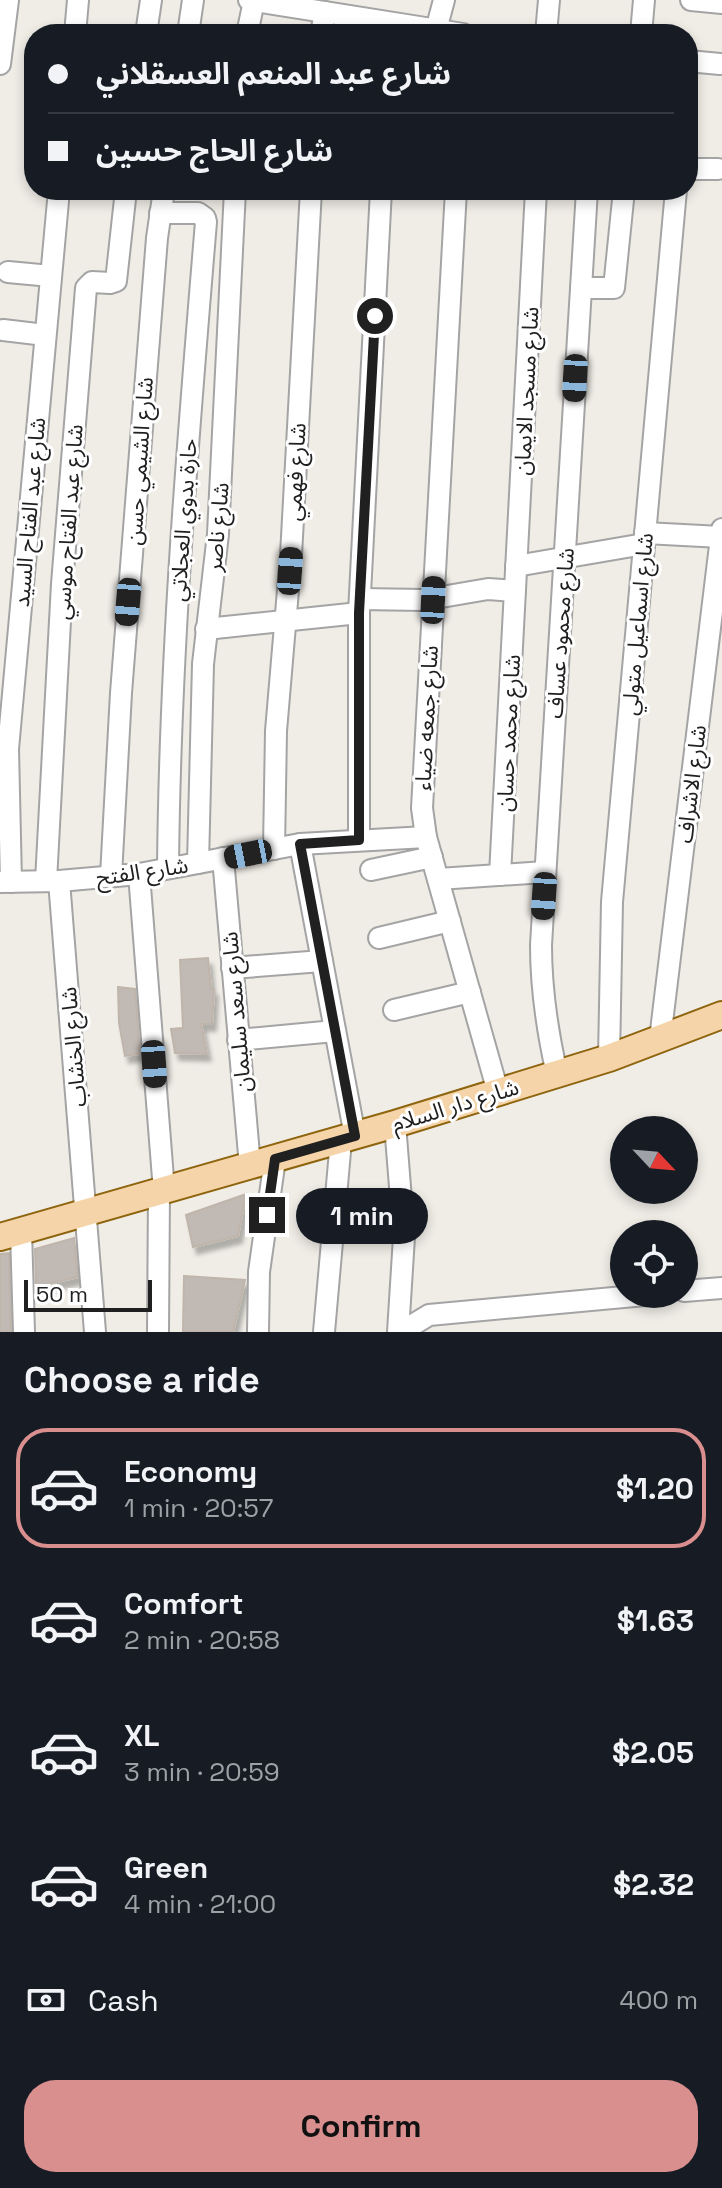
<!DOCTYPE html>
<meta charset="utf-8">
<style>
:root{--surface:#171b24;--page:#242831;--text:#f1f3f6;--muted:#9ea1a6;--line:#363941;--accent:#da8f8f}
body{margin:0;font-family:"Space Grotesk","Noto Sans Arabic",sans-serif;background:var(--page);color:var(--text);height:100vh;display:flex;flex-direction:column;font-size:30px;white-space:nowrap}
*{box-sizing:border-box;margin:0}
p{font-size:26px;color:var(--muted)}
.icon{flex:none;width:44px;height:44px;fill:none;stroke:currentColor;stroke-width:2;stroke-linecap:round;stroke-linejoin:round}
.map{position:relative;height:1332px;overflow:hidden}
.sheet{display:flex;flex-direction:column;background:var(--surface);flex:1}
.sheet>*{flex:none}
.hud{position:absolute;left:24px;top:24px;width:674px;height:176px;border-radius:32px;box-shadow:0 4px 12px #0003;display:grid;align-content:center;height:176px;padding:0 24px;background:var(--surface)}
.needle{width:52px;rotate:116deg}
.tools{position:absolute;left:610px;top:1116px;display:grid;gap:16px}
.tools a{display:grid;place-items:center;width:88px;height:88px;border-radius:50%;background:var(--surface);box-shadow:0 4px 12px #0003;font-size:40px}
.scale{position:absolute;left:24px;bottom:20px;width:128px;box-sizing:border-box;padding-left:8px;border:4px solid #202020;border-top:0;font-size:22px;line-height:28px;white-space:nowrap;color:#202020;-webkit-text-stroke:6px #fff;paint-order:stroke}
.end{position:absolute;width:36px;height:36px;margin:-18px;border:10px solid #202020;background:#fff;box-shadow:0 0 0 4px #fff}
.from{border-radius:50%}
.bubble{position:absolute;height:56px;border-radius:28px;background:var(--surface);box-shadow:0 4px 12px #0003;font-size:26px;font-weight:800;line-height:56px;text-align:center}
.car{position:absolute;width:24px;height:48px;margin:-24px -12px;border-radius:10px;box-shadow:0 0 6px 2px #0007;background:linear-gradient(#222 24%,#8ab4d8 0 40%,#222 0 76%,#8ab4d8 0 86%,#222 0)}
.hud b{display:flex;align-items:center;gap:28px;height:76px;font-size:30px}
.hud b+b{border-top:2px solid var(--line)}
.hud i{width:20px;height:20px;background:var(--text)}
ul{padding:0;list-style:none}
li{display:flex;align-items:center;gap:24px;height:120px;margin:0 16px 12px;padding:0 8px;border:4px solid transparent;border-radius:32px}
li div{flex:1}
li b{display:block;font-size:30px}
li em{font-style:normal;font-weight:800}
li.current{border-color:var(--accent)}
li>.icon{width:72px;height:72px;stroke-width:1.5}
h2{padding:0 24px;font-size:36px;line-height:96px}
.pay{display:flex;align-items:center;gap:20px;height:88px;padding:0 24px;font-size:30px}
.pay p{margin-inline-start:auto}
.button{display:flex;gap:16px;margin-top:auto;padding:16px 24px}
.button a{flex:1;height:92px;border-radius:32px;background:var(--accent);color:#111;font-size:32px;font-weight:800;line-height:92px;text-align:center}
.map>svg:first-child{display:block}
.building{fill:#c0b9b4;stroke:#c0b5ab;stroke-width:2;filter:url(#shadow)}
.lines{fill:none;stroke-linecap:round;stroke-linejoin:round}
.minor-casing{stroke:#a4a4a4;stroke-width:24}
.major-casing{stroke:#8e650e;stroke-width:30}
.minor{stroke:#fff;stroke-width:20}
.major{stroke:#f4d4a8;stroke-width:26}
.route{stroke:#202020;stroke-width:10}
.labels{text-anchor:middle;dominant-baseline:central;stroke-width:6;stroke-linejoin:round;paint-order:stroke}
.street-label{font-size:22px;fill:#202020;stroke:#fff}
</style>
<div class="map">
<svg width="722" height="1332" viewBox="0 0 722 1332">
<defs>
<filter id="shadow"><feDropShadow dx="4" dy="7" stdDeviation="2" flood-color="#0004"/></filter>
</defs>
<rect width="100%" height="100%" fill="#f0ede7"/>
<g class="building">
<polygon points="208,958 211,989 214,989 212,1024 201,1024 207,1054 175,1053 171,1029 183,1028 180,960"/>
<polygon points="118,987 135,989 140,1054 125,1056 119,1023"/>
<polygon points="246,1194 238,1236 193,1247 186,1215"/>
<polygon points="74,1238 78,1277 36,1287 35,1249"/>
<polygon points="9,1253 11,1332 0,1332 0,1254"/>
<polygon points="184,1276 245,1280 233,1332 183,1332"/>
</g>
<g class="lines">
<defs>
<g id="minor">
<polyline points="249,0 463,34"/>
<polyline points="691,0 722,3"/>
<polyline points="436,30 444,0"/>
<polyline points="75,34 78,0"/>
<polyline points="146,34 151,0"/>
<polyline points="188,34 193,0"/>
<polyline points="247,34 254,1"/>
<polyline points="321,34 325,12"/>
<polyline points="546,34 549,0"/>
<polyline points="641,34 644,0"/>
<polyline points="688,61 720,64"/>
<polyline points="0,64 8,0"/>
<polyline points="688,169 718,169"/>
<polyline points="456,190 422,808 426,837 498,1092"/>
<path d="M 160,213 L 198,213 L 205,218 L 206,222 C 188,438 170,652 168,868"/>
<polyline points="8,272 51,276"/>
<polyline points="581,288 614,288 624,190"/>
<polyline points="3,330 45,335"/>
<polyline points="645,533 721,537"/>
<polyline points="516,566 644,544"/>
<polyline points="360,599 424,600 488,589 515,591"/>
<polyline points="206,629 359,613"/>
<polyline points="359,840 359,613 381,190"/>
<polyline points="300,844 355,1136"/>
<polyline points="274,849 276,731 291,555 311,190"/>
<polyline points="223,858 250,1166"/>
<polyline points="198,863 203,664 218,534 235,190"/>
<polyline points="371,870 432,857"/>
<polyline points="139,874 164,1191"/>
<polyline points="500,875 536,190"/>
<polyline points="111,876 121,693 157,238 164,190"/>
<polyline points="438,879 545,872"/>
<polyline points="46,881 62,584 86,288 92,282 110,283 116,281 126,190"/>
<polyline points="59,881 95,1332"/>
<polyline points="0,882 59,881 139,874 300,844 426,837"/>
<polyline points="11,882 8,749 59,190"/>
<polyline points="379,938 450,921"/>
<polyline points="232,968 322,961"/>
<polyline points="394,1010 470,992"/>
<polyline points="660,1039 722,529"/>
<polyline points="238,1040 335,1031"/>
<polyline points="609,1058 612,902 676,190"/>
<path d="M 557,1074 C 547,1030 541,990 541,945 L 587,190"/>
<polyline points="395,1124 404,1237 398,1332"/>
<polyline points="21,1231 24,1332"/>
<polyline points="684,1291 722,1288"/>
<polyline points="158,1332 159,1192"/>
<polyline points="258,1332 259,1272 275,1159"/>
<polyline points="324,1332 341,1140"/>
<polyline points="401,1332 429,1315 656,1294"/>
</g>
<polyline id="major" points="0,1237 395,1124 609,1058 722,1015"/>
</defs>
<use href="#minor" class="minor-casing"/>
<use href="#major" class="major-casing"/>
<use href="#minor" class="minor"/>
<use href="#major" class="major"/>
</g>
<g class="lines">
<polyline class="route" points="267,1215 275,1159 355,1136 300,844 359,840 359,613 375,316"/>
</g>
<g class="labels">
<g class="street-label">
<text transform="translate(526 391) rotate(-87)">شارع مسجد الايمان</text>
<text transform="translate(139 461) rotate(-86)">شارع الشيمي حسن</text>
<text transform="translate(295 472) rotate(-87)">شارع فهمي</text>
<text transform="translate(29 512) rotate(-85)">شارع عبد الفتاح السيد</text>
<text transform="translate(183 520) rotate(-86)">حارة بدوي العجلاتي</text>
<text transform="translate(68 522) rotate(-86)">شارع عبد الفتاح موسي</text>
<text transform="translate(217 527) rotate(-85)">شارع ناصر</text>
<text transform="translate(637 624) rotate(-85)">شارع اسماعيل متولي</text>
<text transform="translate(560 633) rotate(-86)">شارع محمود عساف</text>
<text transform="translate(426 718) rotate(-87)">شارع جمعه ضياء</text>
<text transform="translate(508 733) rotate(-87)">شارع محمد حسان</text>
<text transform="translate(691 784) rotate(-83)">شارع الاشراف</text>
<text transform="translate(142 871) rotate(-8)">شارع الفتح</text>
<text transform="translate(236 1012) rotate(-95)">شارع سعد سليمان</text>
<text transform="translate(73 1047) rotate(-95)">شارع الخشاب</text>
<text transform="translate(455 1105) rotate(-17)">شارع دار السلام</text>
</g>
</g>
</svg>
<div class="tools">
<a><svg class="needle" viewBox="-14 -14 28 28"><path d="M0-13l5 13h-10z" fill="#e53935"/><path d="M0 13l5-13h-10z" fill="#9ea1a6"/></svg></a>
<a><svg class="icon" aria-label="locate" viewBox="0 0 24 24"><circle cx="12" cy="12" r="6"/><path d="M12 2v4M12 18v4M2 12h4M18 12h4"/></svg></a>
</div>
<div class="scale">50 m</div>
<i class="end from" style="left:375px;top:316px"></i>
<i class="end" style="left:267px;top:1215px"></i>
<div class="bubble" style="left:296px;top:1188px;width:132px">1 min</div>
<i class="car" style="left:575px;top:378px;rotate:183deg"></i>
<i class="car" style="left:290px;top:571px;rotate:4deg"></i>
<i class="car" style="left:433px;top:600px;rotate:3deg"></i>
<i class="car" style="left:128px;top:602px;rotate:185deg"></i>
<i class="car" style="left:248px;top:854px;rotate:259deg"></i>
<i class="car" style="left:544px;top:896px;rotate:184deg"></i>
<i class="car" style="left:154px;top:1064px;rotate:176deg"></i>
<div class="hud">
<b><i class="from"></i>شارع عبد المنعم العسقلاني</b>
<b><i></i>شارع الحاج حسين</b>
</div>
</div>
<section class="sheet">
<h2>Choose a ride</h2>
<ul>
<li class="current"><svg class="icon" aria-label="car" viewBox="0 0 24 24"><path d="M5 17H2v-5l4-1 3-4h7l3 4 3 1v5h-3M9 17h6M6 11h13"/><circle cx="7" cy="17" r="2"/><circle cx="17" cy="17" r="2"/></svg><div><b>Economy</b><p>1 min · 20:57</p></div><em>$1.20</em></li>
<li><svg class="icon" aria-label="car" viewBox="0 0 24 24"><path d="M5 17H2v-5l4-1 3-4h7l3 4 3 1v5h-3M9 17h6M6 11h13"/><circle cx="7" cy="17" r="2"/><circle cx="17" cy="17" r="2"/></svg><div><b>Comfort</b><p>2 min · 20:58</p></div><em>$1.63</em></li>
<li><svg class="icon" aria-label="car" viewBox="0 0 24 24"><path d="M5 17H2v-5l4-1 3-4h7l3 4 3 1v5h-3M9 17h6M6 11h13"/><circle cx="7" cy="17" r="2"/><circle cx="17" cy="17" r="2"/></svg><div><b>XL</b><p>3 min · 20:59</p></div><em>$2.05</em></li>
<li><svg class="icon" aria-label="car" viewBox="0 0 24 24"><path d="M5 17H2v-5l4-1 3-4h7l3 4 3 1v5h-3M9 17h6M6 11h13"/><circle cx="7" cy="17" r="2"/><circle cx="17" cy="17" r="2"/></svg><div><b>Green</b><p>4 min · 21:00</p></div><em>$2.32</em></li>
</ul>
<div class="pay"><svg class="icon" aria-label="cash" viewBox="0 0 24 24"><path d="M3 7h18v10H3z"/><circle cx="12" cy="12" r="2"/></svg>Cash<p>400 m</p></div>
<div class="button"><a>Confirm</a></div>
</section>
